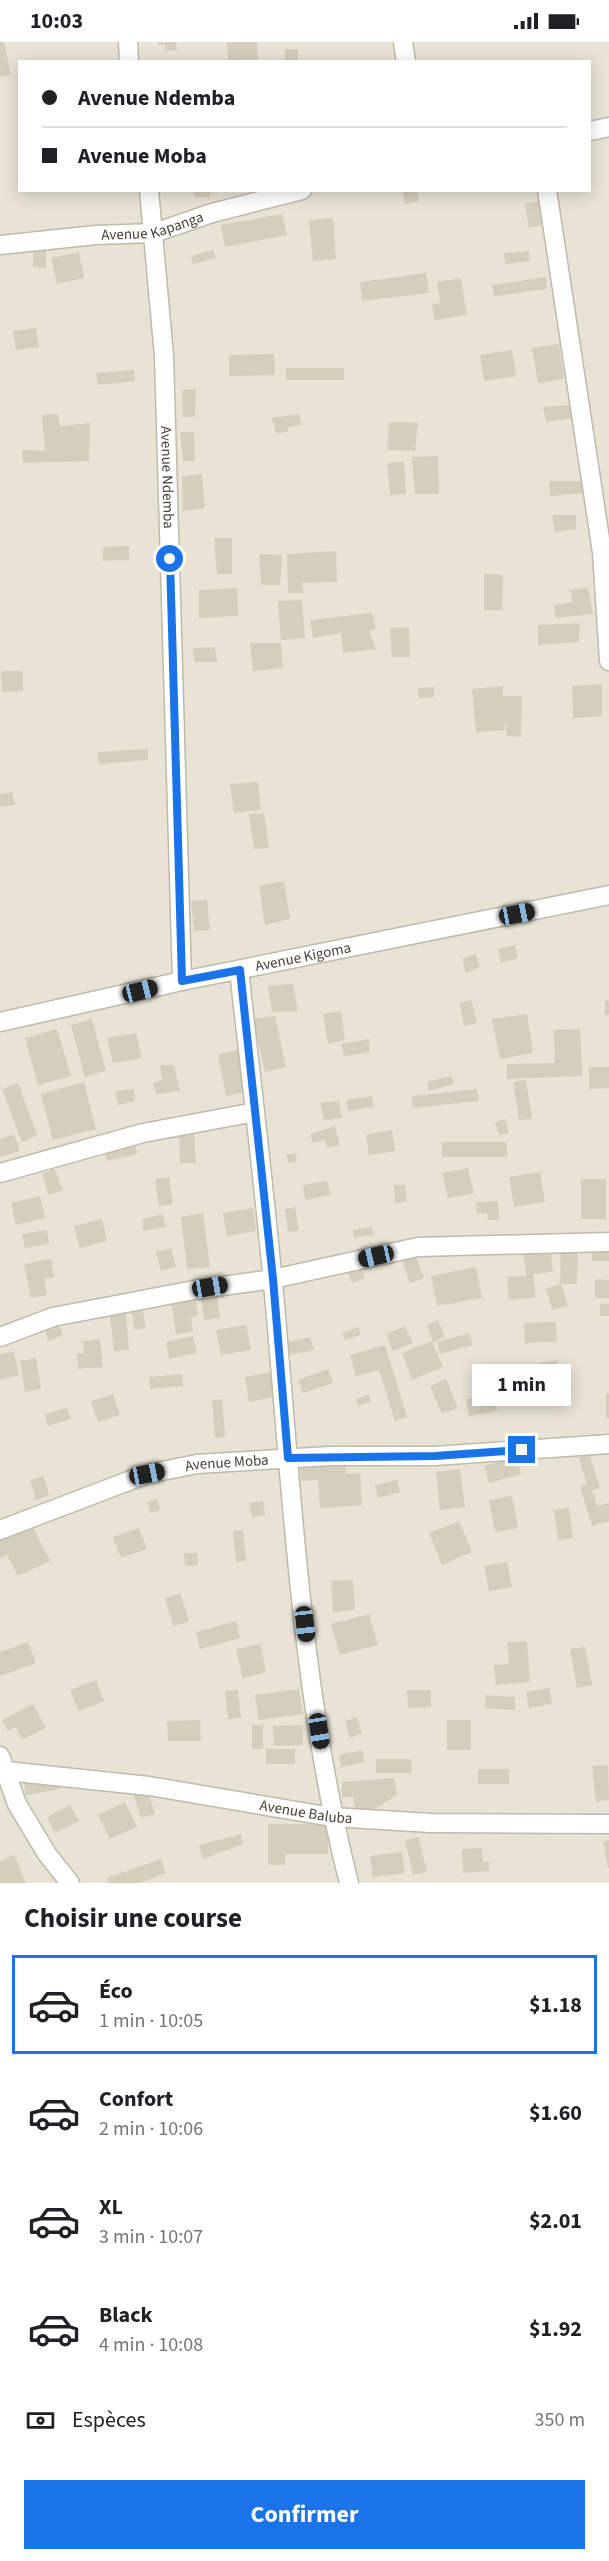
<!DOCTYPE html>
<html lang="fr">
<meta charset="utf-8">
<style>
:root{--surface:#fff;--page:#f2f2f2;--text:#202124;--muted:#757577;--line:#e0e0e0;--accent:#1a73e8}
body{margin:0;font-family:"Source Sans 3",sans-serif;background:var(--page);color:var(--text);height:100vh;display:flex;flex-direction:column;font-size:22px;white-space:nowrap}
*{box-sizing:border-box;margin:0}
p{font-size:20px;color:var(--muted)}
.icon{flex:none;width:33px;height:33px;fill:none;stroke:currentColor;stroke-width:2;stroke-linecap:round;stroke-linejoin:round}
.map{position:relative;height:1841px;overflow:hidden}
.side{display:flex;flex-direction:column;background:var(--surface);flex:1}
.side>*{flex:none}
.banner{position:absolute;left:18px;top:18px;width:573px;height:132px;border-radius:0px;box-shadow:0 3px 15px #0003;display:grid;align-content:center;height:132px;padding:0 24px;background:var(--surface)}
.end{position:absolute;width:27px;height:27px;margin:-14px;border:8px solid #1a73e8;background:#fff;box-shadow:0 0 0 3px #fff}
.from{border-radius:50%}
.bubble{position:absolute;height:42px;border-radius:0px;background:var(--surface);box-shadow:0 3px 15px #0003;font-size:20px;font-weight:700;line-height:42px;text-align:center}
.car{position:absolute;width:18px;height:36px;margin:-18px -9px;border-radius:8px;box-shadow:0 0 4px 2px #0007;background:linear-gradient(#222 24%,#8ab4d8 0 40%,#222 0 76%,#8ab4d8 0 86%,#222 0)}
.banner b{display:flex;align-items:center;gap:21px;height:57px;font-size:22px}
.banner b+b{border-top:2px solid var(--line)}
.banner i{width:15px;height:15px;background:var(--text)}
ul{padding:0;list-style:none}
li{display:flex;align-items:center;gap:18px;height:99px;margin:0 12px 9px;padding:0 12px;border:3px solid transparent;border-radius:0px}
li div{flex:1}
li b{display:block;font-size:22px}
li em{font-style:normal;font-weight:700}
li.on{border-color:var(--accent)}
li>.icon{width:54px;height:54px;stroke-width:1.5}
h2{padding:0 24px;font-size:27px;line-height:72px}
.pay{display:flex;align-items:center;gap:15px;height:66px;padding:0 24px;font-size:22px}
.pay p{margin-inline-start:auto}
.primary-button{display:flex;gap:12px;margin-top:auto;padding:12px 24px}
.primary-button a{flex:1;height:69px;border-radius:0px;background:var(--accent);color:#fff;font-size:24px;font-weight:700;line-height:69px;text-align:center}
.status{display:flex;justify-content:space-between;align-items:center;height:42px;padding:0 30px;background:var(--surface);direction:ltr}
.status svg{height:16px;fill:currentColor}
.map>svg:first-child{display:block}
.residential{fill:#e8e3d5;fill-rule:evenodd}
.building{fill:#d6cebc}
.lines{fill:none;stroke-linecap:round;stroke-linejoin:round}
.street-casing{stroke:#c0baa9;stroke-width:21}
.street{stroke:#fff;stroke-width:18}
.route{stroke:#1a73e8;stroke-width:8}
.labels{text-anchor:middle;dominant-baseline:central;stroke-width:5;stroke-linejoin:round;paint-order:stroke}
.street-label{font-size:15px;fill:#484236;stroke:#fff}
</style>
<div class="status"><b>10:03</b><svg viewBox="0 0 49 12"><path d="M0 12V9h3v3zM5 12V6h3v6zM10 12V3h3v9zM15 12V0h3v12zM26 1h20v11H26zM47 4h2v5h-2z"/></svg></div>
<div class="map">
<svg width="609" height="1841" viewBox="0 0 609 1841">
<rect width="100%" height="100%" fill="#f4f1e7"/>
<path class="residential" d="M 0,0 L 609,0 L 609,1841 L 0,1841 ZM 20,20 L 590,20 L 590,148 L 20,148 Z"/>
<g class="building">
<polygon points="0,0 4,0 11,33 0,35"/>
<polygon points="158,0 176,0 177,8 165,9 165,2 159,3"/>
<polygon points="227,0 257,0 258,20 228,20"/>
<rect x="285" y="7" width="13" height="13"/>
<rect x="194" y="148" width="16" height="7"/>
<polygon points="402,148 417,148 419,159 405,162"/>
<polygon points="541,159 544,183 529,186 525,162"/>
<polygon points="282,172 287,193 225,205 221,183"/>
<polygon points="333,176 336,217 313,219 309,178"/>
<polygon points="33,203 46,203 46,226 33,225"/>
<polygon points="213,208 216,216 193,222 191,214"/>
<polygon points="529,209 530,219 505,222 504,211"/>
<polygon points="79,210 84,236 57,242 51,216"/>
<polygon points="426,231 429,251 362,259 360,240"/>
<polygon points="546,235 547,247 494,254 492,243"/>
<polygon points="461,236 467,273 435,278 432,262 440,261 437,240"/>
<polygon points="36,286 39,305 16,308 13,289"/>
<polygon points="559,302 564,337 538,341 532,306"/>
<polygon points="512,308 516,334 484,339 480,313"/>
<polygon points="274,312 275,333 229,334 229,313"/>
<rect x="286" y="326" width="58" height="12"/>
<polygon points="134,328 135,339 98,343 96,331"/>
<polygon points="196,347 195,375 183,375 182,348"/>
<polygon points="573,363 574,376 546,380 543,365"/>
<polygon points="58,372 60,384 90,381 89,419 23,421 22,408 45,409 42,373"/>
<polygon points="299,372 302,383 288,385 288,390 276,391 272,376"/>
<polygon points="389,380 418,381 415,409 387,408"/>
<polygon points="180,390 194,390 195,419 183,419"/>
<polygon points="438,414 439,452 415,452 412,415"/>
<polygon points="404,420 406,452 390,453 387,421"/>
<polygon points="202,432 205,466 183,469 182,434"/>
<polygon points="549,439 586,439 588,451 550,454"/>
<polygon points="552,473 576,473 576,487 555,490"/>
<polygon points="214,496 232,496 232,532 217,532"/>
<polygon points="129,504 129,518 103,519 103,505"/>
<polygon points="336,509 337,540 302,541 304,551 288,551 287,512"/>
<polygon points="259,512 282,513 280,543 261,543"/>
<polygon points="484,532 503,533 502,568 484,568"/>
<polygon points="237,546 238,574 199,576 199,548"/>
<polygon points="588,546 593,572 555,576 554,563 573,560 570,548"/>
<polygon points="302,558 305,596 281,598 278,559"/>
<polygon points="372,571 376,587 369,589 376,607 343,611 341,591 313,596 310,578"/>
<polygon points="580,581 579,600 538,603 538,583"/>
<polygon points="409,585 410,615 392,615 390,586"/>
<polygon points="250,601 281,601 283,626 253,629"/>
<polygon points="215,605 217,620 194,620 193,606"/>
<polygon points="1,629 23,629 23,649 2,650"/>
<polygon points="602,642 602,674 573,676 572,644"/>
<polygon points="503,644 503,654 522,654 521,695 507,694 505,678 505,688 476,690 472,647"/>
<polygon points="434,645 434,655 419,656 418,646"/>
<polygon points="148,707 148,718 99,722 98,710"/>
<polygon points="258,740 261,768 234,771 230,742"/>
<polygon points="12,750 15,763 0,765 0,752"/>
<polygon points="264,771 269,806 254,807 249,772"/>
<polygon points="284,839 290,877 265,883 259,844"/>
<polygon points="207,858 210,888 194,889 191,859"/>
<polygon points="515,903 518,916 501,921 498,907"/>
<polygon points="476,912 480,925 466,931 462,917"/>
<polygon points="293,942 298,969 272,970 268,944"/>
<polygon points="471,958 477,981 464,984 460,961"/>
<polygon points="605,958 609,959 609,973 605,973"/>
<polygon points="341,969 345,998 328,1002 323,972"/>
<polygon points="527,972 533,1011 500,1017 492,977"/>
<polygon points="275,974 286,1025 265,1030 253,977"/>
<polygon points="92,977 106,1029 85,1035 71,983"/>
<polygon points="57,987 71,1034 38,1043 25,996"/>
<polygon points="580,987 582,1034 507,1037 507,1022 555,1021 554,988"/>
<polygon points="136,991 142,1016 113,1021 107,996"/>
<polygon points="369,997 370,1010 344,1014 342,1002"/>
<polygon points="241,1007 250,1049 226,1054 218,1012"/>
<polygon points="160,1023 174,1023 180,1049 156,1052 153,1041 162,1038"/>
<polygon points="589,1025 609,1025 609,1046 589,1047"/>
<polygon points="452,1034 454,1042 429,1049 427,1040"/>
<polygon points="526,1038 532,1077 519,1078 513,1040"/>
<polygon points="84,1040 96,1087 53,1098 41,1052"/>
<polygon points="18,1041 37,1093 22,1100 2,1047"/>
<polygon points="134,1047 135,1059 118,1063 115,1049"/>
<polygon points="477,1047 479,1059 413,1066 412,1054"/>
<polygon points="372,1054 374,1065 348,1069 346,1058"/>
<polygon points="339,1059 342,1076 324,1078 320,1061"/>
<polygon points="505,1077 509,1091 499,1093 495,1080"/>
<polygon points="335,1084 340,1103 327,1106 325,1098 313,1101 310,1092"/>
<polygon points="194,1088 196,1121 180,1121 179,1090"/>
<polygon points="392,1088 395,1109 369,1113 366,1093"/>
<polygon points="14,1092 20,1109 0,1115 0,1097"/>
<polygon points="135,1100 137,1112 107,1119 105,1107"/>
<rect x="442" y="1100" width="65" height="15"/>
<polygon points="295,1111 297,1119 289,1121 286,1113"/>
<polygon points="468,1126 474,1151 448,1156 442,1131"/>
<polygon points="54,1127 63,1148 49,1153 42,1132"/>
<polygon points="540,1130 545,1160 514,1165 509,1135"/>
<polygon points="169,1135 173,1162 159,1164 155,1137"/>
<rect x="581" y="1137" width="25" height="40"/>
<polygon points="327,1139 331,1153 305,1158 303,1143"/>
<polygon points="394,1143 405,1143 406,1160 395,1161"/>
<polygon points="40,1154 45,1176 16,1183 11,1161"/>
<polygon points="498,1159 499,1178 488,1178 487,1171 477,1171 476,1160"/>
<polygon points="295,1165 299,1188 288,1190 285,1167"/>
<polygon points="253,1166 256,1189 227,1194 223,1171"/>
<polygon points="203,1171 210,1225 187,1227 181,1175"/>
<polygon points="163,1172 166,1185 143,1189 143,1177"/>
<polygon points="102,1177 107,1199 80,1206 74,1184"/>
<polygon points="372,1185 374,1193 354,1196 353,1188"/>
<polygon points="47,1188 49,1202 25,1206 22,1192"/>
<polygon points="550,1204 553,1230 533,1232 536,1255 509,1258 507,1235 526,1234 523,1206"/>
<polygon points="561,1204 578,1205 577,1242 560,1242"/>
<polygon points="171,1206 176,1225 161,1229 156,1210"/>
<polygon points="414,1208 424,1236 410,1241 400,1213"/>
<rect x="592" y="1208" width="17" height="11"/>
<polygon points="51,1217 54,1235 44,1237 47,1253 31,1256 24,1222"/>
<polygon points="476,1225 482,1256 437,1264 431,1234"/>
<polygon points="361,1226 365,1236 352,1241 348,1231"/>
<polygon points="595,1237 609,1238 609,1256 595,1256"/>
<polygon points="561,1242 568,1264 552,1268 546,1247"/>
<polygon points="216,1246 220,1276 204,1278 200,1248"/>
<polygon points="195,1254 198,1274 191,1275 193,1290 176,1292 171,1258"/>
<polygon points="141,1259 146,1286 135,1288 130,1261"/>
<rect x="600" y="1262" width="9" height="12"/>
<polygon points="126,1272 129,1308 114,1309 110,1274"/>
<polygon points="438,1278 445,1295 433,1300 427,1283"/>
<polygon points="57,1279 63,1293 48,1299 44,1285"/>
<polygon points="556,1280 557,1300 525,1301 524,1281"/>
<polygon points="246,1283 251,1308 221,1313 216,1288"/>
<polygon points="405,1284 413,1301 393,1309 386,1292"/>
<polygon points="358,1285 361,1293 345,1298 342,1291"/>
<polygon points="469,1291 473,1303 440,1312 437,1300"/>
<polygon points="193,1294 197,1311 169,1317 166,1300"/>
<polygon points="310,1295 314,1308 291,1313 288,1300"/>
<polygon points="100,1297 103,1325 78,1327 77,1312 84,1311 83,1299"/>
<polygon points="432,1299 443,1325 412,1338 402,1311"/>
<polygon points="385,1303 407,1375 395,1379 379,1328 356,1334 350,1313"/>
<polygon points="14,1310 19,1333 0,1338 0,1312"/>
<polygon points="36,1316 41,1347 25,1350 20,1319"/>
<polygon points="557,1318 560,1337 536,1341 533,1322"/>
<polygon points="328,1327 333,1341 303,1351 298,1338"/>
<polygon points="271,1330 275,1355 249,1360 245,1335"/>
<polygon points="182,1332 183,1344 150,1347 149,1335"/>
<polygon points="446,1337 458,1366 442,1372 430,1344"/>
<rect x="606" y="1351" width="3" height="25"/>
<polygon points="113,1352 120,1373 98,1380 91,1359"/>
<polygon points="495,1352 497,1369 469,1374 466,1357"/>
<polygon points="369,1353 371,1360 358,1364 356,1357"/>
<polygon points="222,1357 225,1395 215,1396 212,1358"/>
<polygon points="67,1366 71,1377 48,1384 45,1372"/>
<polygon points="587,1404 600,1446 592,1448 597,1464 609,1461 609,1479 592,1484 580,1444 587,1442 576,1407"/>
<polygon points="516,1414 521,1432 489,1441 484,1424"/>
<polygon points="345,1418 346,1432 360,1431 362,1463 320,1466 318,1438 301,1439 300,1420"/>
<polygon points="460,1427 465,1465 440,1468 436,1430"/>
<polygon points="43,1434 49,1453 36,1458 30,1438"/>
<polygon points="397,1438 400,1450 378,1456 375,1443"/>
<polygon points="512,1454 518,1486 495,1490 489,1458"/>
<polygon points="157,1457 160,1468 151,1471 147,1460"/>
<polygon points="263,1459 265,1473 252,1475 249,1461"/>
<polygon points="569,1466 573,1496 558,1498 554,1468"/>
<polygon points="459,1479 472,1510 442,1523 429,1491"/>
<polygon points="30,1480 50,1519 18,1534 7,1513 0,1517 0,1495"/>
<polygon points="139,1486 147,1507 121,1516 113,1495"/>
<polygon points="243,1488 246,1519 236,1520 233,1489"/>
<polygon points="184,1511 197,1511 198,1523 185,1524"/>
<polygon points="507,1520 512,1545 489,1549 484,1524"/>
<polygon points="353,1538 355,1568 333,1570 331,1539"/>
<polygon points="180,1551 189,1579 173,1584 165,1556"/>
<polygon points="369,1572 378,1603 340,1613 331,1582"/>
<polygon points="236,1579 240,1596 200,1607 196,1590"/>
<polygon points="527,1599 530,1640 496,1643 494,1623 509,1622 507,1600"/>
<polygon points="28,1600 36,1621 0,1634 0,1610"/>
<polygon points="260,1602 266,1630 243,1636 236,1607"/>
<polygon points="585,1605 592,1643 577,1646 570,1607"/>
<polygon points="96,1638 104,1659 79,1669 70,1648"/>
<polygon points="549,1646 552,1662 529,1666 526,1650"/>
<polygon points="299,1647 303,1672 259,1678 255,1653"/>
<polygon points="238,1648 241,1676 228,1677 225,1649"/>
<polygon points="407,1648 431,1648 431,1665 408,1666"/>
<polygon points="486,1653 515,1655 515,1668 485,1666"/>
<polygon points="33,1662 46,1686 22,1698 16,1685 8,1689 2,1678"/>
<polygon points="357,1675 362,1691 350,1696 345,1679"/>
<polygon points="200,1678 201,1699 168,1699 167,1679"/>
<rect x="447" y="1678" width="24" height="30"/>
<rect x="252" y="1683" width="11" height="24"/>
<polygon points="303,1683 303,1703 274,1704 273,1684"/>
<rect x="266" y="1707" width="29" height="15"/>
<polygon points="362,1708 365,1720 341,1725 339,1713"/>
<polygon points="376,1717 412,1717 411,1731 376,1731"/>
<polygon points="608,1723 609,1758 596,1760 592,1724"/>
<rect x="478" y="1727" width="31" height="15"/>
<polygon points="52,1732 60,1747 26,1753 23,1738"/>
<polygon points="394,1736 397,1753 371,1769 356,1767 353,1755 342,1755 342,1740"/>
<polygon points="147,1746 155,1772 141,1776 133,1751"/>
<polygon points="125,1760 137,1785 110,1797 98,1773"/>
<polygon points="70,1763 79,1779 55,1791 47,1775"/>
<polygon points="268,1782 328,1782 328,1812 285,1812 285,1823 268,1823"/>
<polygon points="241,1792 243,1802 203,1817 199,1803"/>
<polygon points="418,1795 427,1830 413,1833 405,1798"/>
<polygon points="609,1798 609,1826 608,1826 603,1800"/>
<polygon points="482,1806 483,1820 489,1819 489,1829 463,1831 462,1807"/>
<polygon points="402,1810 405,1831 373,1835 370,1814"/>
<polygon points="14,1813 26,1841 0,1841 0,1819"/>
<polygon points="161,1817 166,1831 140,1841 109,1841 107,1836"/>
</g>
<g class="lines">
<defs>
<g id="street">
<polyline points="128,0 129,20"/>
<polyline points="403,0 406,20"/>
<polyline points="590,89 609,85"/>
<path id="s1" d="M 149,148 L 164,314 L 182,939"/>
<polyline points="547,148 602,510 609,619"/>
<path id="s2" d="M 0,203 L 96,193 L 154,191 L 212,171 L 302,148"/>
<path d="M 239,928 C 253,1055 269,1182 279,1310 C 294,1487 305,1668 349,1841"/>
<path id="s3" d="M 0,980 L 182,939 L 609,853"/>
<polyline points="0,1131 143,1091 255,1070"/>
<polyline points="0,1295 53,1275 194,1248 273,1237 418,1205 609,1200"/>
<path id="s4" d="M 0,1488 L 147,1432 L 197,1422 L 330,1414 L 435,1414 L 609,1402"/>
<polyline points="0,1714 17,1762 47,1812 70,1841"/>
<path id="s5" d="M 6,1729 L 149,1744 L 332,1775 L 431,1781 L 609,1782"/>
</g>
</defs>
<use href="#street" class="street-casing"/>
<use href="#street" class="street"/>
</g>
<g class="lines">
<polyline class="route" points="170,517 182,939 240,928 273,1237 288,1416 435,1414 522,1408"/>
</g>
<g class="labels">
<g class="street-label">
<text stroke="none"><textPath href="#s2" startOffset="154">Avenue Kapanga</textPath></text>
<text stroke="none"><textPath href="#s1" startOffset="288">Avenue Ndemba</textPath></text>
<text stroke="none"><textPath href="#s3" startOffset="310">Avenue Kigoma</textPath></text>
<text stroke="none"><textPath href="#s4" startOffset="238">Avenue Moba</textPath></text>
<text stroke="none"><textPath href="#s5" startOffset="303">Avenue Baluba</textPath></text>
</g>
</g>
</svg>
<i class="end from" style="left:170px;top:517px"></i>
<i class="end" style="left:522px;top:1408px"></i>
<div class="bubble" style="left:472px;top:1322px;width:99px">1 min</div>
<i class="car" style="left:517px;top:872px;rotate:79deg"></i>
<i class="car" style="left:140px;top:949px;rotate:76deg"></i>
<i class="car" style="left:376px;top:1214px;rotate:257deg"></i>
<i class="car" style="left:210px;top:1245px;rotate:81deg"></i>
<i class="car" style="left:147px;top:1432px;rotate:79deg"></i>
<i class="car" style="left:305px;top:1582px;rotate:173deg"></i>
<i class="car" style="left:319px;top:1689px;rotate:171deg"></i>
<div class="banner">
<b><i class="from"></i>Avenue Ndemba</b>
<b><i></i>Avenue Moba</b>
</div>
</div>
<section class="side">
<h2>Choisir une course</h2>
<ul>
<li class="on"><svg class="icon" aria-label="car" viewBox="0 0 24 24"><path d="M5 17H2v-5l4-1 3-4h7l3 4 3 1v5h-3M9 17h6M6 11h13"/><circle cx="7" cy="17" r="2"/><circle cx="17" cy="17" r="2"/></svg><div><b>Éco</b><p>1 min · 10:05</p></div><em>$1.18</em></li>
<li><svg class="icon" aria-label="car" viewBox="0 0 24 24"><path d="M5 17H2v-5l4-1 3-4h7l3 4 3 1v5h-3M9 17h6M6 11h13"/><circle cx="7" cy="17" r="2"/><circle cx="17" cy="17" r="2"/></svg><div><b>Confort</b><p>2 min · 10:06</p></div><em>$1.60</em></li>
<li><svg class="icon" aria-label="car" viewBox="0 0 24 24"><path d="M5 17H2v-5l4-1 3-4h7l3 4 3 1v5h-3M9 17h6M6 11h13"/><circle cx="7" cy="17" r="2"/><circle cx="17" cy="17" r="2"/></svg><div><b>XL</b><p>3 min · 10:07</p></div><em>$2.01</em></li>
<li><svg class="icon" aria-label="car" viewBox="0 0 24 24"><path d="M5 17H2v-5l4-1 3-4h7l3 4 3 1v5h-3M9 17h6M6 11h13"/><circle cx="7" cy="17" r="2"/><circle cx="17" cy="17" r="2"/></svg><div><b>Black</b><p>4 min · 10:08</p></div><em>$1.92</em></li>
</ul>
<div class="pay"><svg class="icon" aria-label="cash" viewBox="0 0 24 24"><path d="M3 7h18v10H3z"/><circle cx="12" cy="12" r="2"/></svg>Espèces<p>350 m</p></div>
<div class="primary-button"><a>Confirmer</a></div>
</section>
